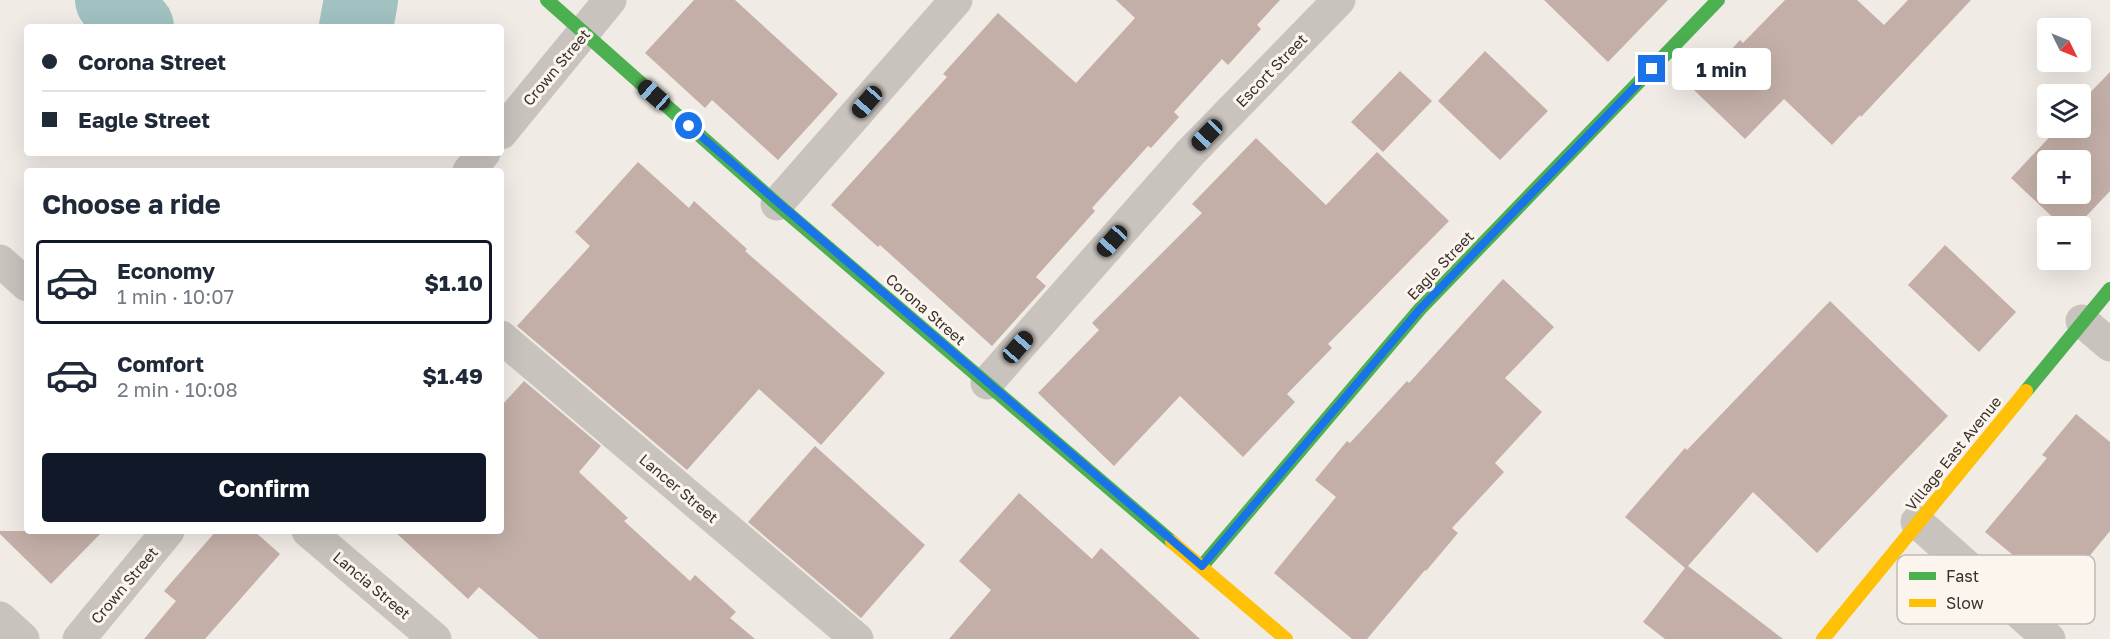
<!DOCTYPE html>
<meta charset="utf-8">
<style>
:root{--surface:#fff;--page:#f6f6f7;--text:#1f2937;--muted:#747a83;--line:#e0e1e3;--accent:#111827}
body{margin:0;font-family:"Golos Text",sans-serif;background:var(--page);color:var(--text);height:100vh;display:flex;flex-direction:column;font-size:22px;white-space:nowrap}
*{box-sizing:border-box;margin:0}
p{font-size:20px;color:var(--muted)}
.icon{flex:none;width:33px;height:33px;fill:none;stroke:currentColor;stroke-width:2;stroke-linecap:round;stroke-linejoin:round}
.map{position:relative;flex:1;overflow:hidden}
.details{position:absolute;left:24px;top:168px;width:480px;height:366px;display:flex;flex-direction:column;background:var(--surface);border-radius:6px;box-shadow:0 6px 24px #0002}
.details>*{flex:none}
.hud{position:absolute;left:24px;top:24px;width:480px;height:132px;border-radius:6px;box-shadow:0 6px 24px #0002;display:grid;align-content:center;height:132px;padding:0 18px;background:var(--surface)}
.needle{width:39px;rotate:133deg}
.controls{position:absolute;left:2037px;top:18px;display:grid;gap:12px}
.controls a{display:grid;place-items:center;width:54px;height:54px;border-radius:6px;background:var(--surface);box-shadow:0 6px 24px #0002;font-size:30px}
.end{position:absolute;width:27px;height:27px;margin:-14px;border:8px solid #1a73e8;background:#fff;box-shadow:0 0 0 3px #fff}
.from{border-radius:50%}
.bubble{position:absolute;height:42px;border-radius:6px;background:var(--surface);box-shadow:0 6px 24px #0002;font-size:20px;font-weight:700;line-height:42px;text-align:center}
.car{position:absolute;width:18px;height:36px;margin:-18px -9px;border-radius:8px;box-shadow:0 0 4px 2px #0007;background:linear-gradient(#222 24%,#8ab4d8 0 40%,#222 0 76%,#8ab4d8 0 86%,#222 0)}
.hud b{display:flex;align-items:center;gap:21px;height:57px;font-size:22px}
.hud b+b{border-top:2px solid var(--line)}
.hud i{width:15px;height:15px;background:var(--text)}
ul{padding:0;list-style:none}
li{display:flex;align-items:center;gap:18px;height:84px;margin:0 12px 9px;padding:0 6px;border:3px solid transparent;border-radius:6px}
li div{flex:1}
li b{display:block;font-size:22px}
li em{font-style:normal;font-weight:700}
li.current{border-color:var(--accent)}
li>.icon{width:54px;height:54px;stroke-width:1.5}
h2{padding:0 18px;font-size:27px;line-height:72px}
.primary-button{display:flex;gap:12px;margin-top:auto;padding:12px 18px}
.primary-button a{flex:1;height:69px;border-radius:6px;background:var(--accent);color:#fff;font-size:24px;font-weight:700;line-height:69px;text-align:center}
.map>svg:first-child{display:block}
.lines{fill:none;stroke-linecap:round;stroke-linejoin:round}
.river{stroke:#a1c2c1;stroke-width:74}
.building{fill:#c3afa7;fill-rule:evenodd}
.street{stroke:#c9c3be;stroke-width:33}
.fast{stroke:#4caf50;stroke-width:14}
.slow{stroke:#ffc107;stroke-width:14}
.route{stroke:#1a73e8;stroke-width:8}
.labels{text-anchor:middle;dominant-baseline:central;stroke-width:6;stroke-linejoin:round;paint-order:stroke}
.street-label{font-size:15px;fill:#3b302b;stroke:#fbf5ee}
.key{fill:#fbf5ee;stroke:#c1bab4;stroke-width:1.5}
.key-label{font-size:16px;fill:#3b302b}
</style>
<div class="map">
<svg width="2110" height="639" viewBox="0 0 2110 639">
<rect width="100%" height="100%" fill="#f0ebe5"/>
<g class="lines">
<g class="river">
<polyline points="112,0 137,27"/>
<polyline points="356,27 361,0"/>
</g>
</g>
<g class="building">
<polygon points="694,0 735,0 838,94 778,160 712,100 705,108 645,53"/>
<polygon points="1116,0 1280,0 1257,25 1261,29 1228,65 1222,59 1174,112 1179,117 1151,148 1148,146 1092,208 1095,211 1036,277 1046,286 992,346 880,245 878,247 831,205 947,77 943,74 998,13 1076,83 1135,18"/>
<polygon points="1544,0 1668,0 1608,62"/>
<polygon points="1785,0 1857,0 1884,25 1908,0 1971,0 1861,117 1860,115 1832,145 1784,99 1745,139 1694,90 1740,40 1743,43"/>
<polygon points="1485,51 1548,111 1500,160 1438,101"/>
<polygon points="1400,71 1432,101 1383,152 1351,122"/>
<path d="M 2110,72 L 2110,191 L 2077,226 L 2062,226 L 2011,178 L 2058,128 L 2080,128 L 2080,103 ZM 2048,160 L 2080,160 L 2080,194 L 2048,194 Z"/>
<polygon points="1256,138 1326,205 1377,152 1449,221 1328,344 1332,348 1287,394 1295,402 1243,457 1180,396 1114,466 1038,393 1099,330 1092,323 1202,213 1192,204"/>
<polygon points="638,162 689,208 694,201 747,249 745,251 885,373 821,445 759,389 687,470 517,326 590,246 575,232"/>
<polygon points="1945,245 2016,312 1979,352 1908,285"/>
<polygon points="1503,279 1554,327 1505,378 1542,412 1495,463 1504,472 1452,528 1458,533 1426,571 1425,570 1367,639 1352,639 1274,573 1336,497 1315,480 1347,441 1350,443 1407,381 1409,383"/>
<polygon points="1830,301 1948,416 1817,553 1753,492 1688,566 1783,639 1665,639 1643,622 1685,568 1625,517 1685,448 1687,450"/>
<polygon points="524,381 601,446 579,472 628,518 624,521 690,581 695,575 736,612 730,618 755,639 539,639 479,587 468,599 394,531 501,531 501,406"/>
<polygon points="2076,414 2110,442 2110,531 2059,593 1985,532 2047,458 2042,455"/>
<polygon points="815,446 925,545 861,618 748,522"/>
<polygon points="1019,493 1092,559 1101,548 1200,639 949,639 991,590 959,561"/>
<polygon points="0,531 103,531 51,584 0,534"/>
<polygon points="216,531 254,531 280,554 205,639 144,639 176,601 164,591"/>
</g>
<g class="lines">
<g class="street">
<polyline points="501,133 610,0"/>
<polyline points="469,171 484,153"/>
<polyline points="777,204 956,0"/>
<polyline points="0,261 27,285"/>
<polyline points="2082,321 2110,345"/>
<polyline points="501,337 857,639"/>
<polyline points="987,383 1191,152 1339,0"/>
<polyline points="1917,522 2049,639"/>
<polyline points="308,531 435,639"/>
<polyline points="0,618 23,639"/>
<polyline points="79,639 168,531"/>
</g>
<g class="fast">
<polyline points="547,0 777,204 1172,542"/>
<polyline points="2026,391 2110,289"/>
<polyline points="1202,566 1420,309 1718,0"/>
</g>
<g class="slow">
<polyline points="1172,542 1286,639"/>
<polyline points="1823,639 2026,391"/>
</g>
</g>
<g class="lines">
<polyline class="route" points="689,126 1202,566 1420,309 1652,69"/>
</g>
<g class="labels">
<g class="street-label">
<text transform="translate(556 67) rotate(-50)">Crown Street</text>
<text transform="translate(1271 70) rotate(-46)">Escort Street</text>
<text transform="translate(1440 265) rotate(-46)">Eagle Street</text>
<text transform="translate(926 309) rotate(41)">Corona Street</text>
<text transform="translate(1953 453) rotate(-51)">Village East Avenue</text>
<text transform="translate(679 488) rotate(40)">Lancer Street</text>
<text transform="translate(124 585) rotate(-50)">Crown Street</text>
<text transform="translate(372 585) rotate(40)">Lancia Street</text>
</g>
</g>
<rect x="1897" y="555" width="198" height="69" rx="9" class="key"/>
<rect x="1909" y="572" width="27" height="8" fill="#4caf50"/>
<rect x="1909" y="599" width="27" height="8" fill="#ffc107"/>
<g class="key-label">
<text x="1946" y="582">Fast</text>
<text x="1946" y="609">Slow</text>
</g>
</svg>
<div class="controls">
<a><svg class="needle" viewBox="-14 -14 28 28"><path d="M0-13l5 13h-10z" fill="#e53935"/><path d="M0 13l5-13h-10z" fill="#747a83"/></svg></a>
<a><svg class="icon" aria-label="layers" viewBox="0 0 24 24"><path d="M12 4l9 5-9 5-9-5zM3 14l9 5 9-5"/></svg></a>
<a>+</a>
<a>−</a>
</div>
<i class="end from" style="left:689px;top:126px"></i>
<i class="end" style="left:1652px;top:69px"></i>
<div class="bubble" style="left:1672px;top:48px;width:99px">1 min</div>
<i class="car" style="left:654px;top:95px;rotate:311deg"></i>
<i class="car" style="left:867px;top:102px;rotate:221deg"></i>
<i class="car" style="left:1207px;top:135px;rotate:224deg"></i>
<i class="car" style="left:1112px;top:241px;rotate:222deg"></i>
<i class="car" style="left:1018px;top:347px;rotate:41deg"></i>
<div class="hud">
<b><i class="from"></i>Corona Street</b>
<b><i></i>Eagle Street</b>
</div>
<section class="details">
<h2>Choose a ride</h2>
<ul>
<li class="current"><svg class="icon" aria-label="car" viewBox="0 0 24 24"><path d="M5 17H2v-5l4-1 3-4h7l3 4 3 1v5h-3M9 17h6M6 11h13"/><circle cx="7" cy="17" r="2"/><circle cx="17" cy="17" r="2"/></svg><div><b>Economy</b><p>1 min · 10:07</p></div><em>$1.10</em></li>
<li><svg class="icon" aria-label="car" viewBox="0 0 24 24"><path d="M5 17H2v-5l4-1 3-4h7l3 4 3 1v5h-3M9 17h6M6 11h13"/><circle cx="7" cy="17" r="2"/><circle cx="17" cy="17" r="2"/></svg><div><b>Comfort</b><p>2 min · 10:08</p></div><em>$1.49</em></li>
</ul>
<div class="primary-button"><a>Confirm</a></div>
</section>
</div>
